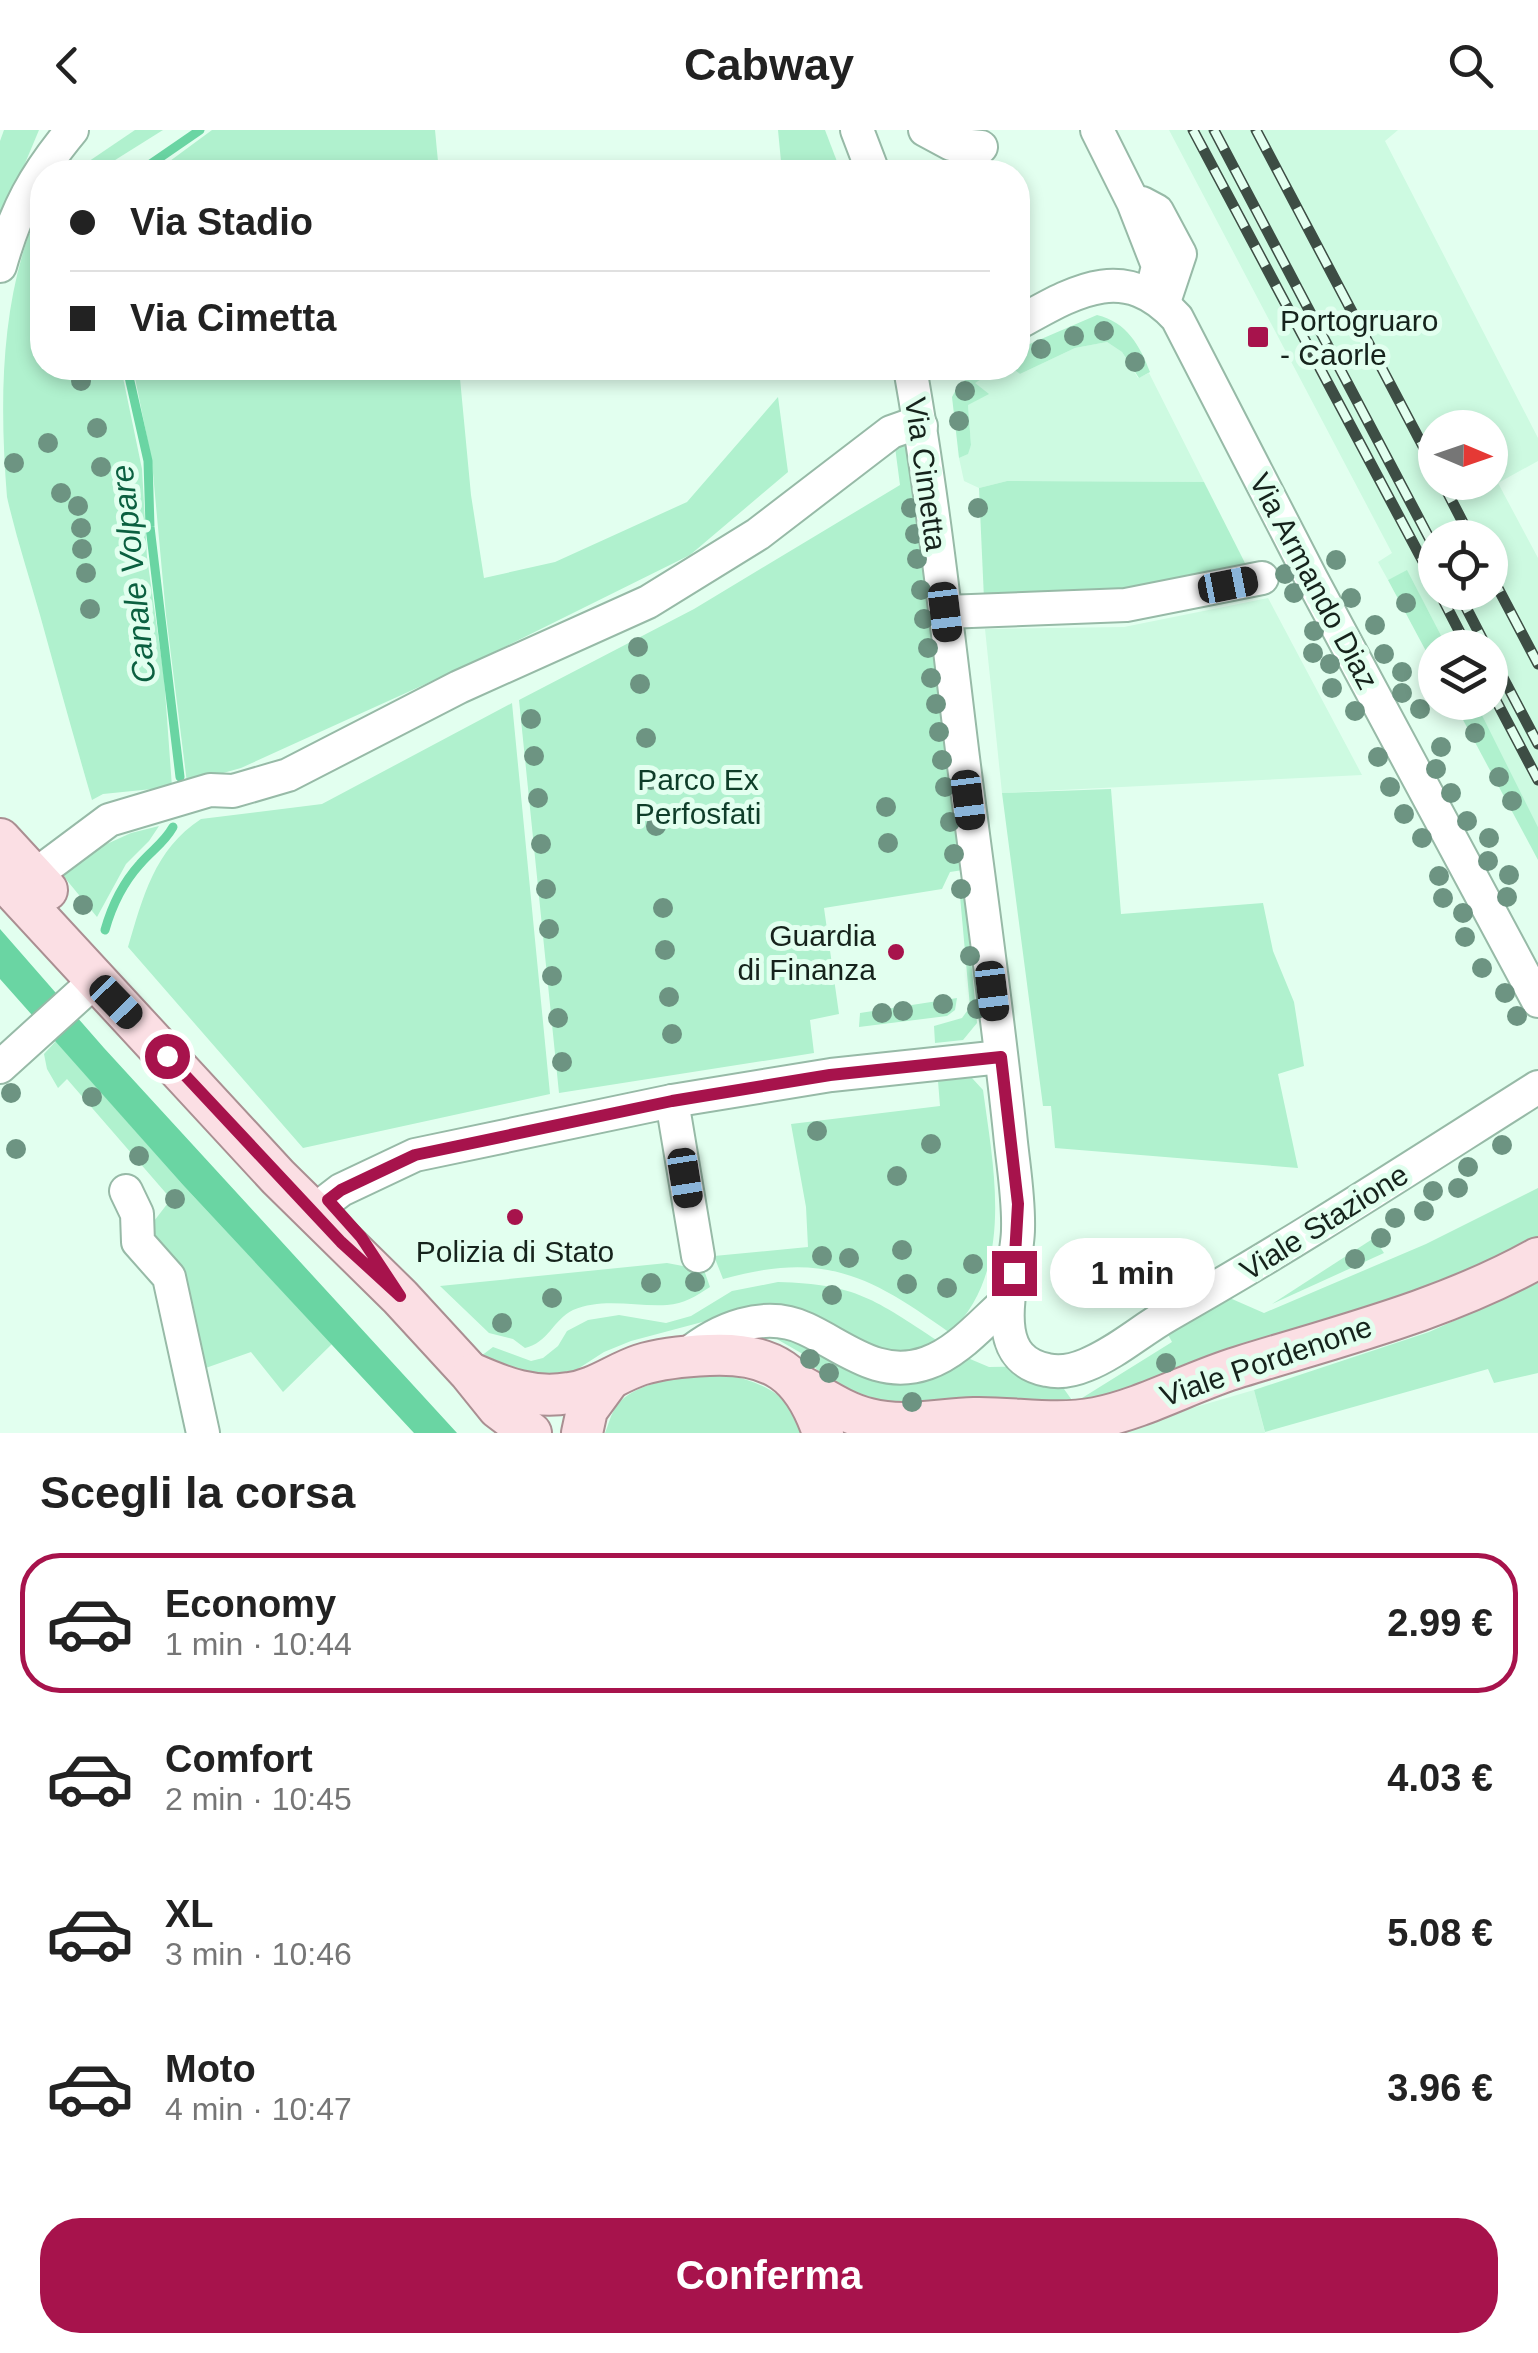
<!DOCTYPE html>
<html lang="it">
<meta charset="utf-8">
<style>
:root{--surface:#fff;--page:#f2f2f2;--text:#222;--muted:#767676;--line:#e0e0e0;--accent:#a7134c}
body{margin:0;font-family:Arial,sans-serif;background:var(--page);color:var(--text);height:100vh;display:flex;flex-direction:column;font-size:38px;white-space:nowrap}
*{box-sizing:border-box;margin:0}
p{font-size:32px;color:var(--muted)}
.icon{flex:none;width:55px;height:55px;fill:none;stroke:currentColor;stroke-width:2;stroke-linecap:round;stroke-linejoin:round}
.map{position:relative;height:1303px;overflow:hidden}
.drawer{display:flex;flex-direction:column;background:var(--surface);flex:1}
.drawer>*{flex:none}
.top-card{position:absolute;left:30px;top:30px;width:1000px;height:220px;border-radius:40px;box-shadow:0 5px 15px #0003;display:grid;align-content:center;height:220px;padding:0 40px;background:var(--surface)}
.needle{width:65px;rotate:92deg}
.tools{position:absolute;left:1418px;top:280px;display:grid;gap:20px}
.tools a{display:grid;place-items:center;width:90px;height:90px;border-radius:50%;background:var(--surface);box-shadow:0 5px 15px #0003;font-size:50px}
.end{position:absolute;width:45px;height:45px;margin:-22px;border:12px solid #a7134c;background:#fff;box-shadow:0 0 0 5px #fff}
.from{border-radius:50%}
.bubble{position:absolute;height:70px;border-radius:35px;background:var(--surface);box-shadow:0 5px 15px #0003;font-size:32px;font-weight:700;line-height:70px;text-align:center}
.car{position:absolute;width:30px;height:60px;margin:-30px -15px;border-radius:12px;box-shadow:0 0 8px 2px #0007;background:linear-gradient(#222 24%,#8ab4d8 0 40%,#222 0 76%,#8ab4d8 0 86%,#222 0)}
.top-card b{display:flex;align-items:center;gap:35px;height:95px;font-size:38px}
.top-card b+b{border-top:2px solid var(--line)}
.top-card i{width:25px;height:25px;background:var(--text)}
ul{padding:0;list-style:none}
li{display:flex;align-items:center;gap:30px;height:140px;margin:0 20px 15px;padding:0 20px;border:5px solid transparent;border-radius:40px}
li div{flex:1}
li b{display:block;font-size:38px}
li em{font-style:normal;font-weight:700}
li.active{border-color:var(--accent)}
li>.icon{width:90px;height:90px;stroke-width:1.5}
h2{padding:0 40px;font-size:45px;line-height:120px}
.cta{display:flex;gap:20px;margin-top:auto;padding:20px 40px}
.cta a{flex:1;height:115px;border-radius:40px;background:var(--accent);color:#fff;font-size:40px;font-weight:700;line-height:115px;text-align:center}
header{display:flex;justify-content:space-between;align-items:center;height:130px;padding:0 40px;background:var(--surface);font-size:45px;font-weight:700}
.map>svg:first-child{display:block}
.built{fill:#cdfae1;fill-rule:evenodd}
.green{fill:#b0f1ce}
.water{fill:#6ad5a3}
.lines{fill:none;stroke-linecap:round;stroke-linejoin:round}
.stream{stroke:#6ad5a3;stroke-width:9}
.minor-casing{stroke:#97baa7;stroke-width:36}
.major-casing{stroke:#aa8f92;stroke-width:44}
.minor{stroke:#fff;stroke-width:32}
.major{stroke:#fbdfe4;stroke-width:40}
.rail-casing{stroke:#3d4d44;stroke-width:11}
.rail{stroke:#e2ffef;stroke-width:8;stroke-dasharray:22;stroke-linecap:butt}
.tree{fill:#6d9482}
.route{stroke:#a7134c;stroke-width:12}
.poi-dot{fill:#a7134c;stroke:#e2ffef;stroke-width:4}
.labels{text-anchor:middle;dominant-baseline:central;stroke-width:10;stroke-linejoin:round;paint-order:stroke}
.poi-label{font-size:30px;fill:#16231c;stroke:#e2ffef;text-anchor:start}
.street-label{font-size:30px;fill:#16231c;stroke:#e2ffef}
.park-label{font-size:30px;fill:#0e3d29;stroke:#e2ffef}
.water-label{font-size:32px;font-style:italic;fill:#0b6040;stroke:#e2ffef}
</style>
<header><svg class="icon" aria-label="back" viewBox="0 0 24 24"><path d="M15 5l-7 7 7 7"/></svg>Cabway<svg class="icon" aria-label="search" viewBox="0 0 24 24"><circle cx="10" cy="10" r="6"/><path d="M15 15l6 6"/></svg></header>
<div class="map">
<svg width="1538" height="1303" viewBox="0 0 1538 1303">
<rect width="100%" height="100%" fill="#e2ffef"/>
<g class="built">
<path d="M 1169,0 L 1398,0 L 1385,11 L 1538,308 L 1538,331 L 1498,353 L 1538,428 L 1538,697 L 1476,573 L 1490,572 L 1490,518 L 1447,517 L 1407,441 L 1388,450 L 1378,432 L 1392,423 ZM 1435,298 L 1490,298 L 1490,352 L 1435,352 ZM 1435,408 L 1490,408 L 1490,462 L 1435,462 Z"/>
<polygon points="1107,212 1122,222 1138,248 1149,243 1204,352 1007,351 979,358 964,351 959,328 967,324 971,315 968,275 974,253 999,238 1012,238 1020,244 1075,218"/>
<polygon points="1268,468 1362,645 1002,663 985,499 1124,497"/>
<polygon points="1254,1260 1265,1303 1111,1303 1117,1300"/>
</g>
<g class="green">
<polygon points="4,0 39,0 0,93 0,11"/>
<polygon points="135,0 163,0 96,42 73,42"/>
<polygon points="212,0 435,0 439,42 155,42"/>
<polygon points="778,0 825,0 841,42 782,42"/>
<path d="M 42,98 L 42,238 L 121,238 L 142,339 L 147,427 L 164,547 L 172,657 L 103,664 L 92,670 C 74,608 57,547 40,485 C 29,446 16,407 7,367 C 0,280 0,186 29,104 Z"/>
<path d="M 1097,185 C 1127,192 1140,216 1150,242 L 1139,248 L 1122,222 L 1107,212 L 1075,218 L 1020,244 L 1012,238 L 1018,238 L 1018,219 Z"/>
<polygon points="133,238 459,238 471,365 484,448 555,432 687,372 778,267 788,342 690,425 474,532 241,638 187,653 166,485 152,332"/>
<polygon points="985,238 999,238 975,253 989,264 968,275 971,315 968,324 959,328 952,267 959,254"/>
<polygon points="912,314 963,740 950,742 942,759 824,778 839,884 810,890 814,923 559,963 519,570 694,479 900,355 895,317"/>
<polygon points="1007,351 1204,352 1247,437 1124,466 984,469 979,358"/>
<polygon points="1407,440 1447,517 1435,518 1435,538 1388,450"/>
<path d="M 512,573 L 550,964 L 303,1018 L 128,817 C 143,767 154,720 201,689 L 322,674 Z"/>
<polygon points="1454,573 1476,573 1538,697 1538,730"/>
<polygon points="1111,659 1121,784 1263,773 1273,821 1294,872 1304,936 1278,944 1298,1038 1055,1018 1051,976 1043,976 1002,663"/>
<polygon points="159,696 149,711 126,734 97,787 56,737 131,703"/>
<polygon points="964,754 977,893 963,910 935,913 934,896 962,888 970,877 959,755"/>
<polygon points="957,868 955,880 947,886 859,897 860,883"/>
<polygon points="56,911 183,1055 332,1214 283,1262 251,1222 200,1240 141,1108 171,1069 67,949 58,958 47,939 44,924"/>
<path d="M 972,948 L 983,960 C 994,1041 1015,1139 950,1203 C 869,1145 824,1121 723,1149 L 714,1126 L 808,1117 L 806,1077 L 791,994 L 940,976 L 938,951 Z"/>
<polygon points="1538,1058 1538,1108 1424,1158 1078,1276 883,1279 830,1253 801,1223 768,1204 800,1208 849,1242 900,1250 963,1226 989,1237 1098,1235 1064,1259 1074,1273 1172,1212 1163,1195 1221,1159 1232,1169 1264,1183 1426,1114"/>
<polygon points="1374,1108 1384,1123 1272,1174"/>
<path d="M 667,1133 L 704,1140 L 710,1157 C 696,1166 684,1174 667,1175 C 637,1177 603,1167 573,1180 C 553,1190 548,1213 525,1218 L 513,1209 L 489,1203 L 440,1156 Z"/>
<path d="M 778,1152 C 857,1154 875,1170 938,1211 L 925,1220 L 894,1225 L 736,1183 L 631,1211 L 604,1222 L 562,1249 L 524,1249 L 481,1226 L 493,1217 L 531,1231 L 543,1228 L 558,1216 L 567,1201 L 588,1190 L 619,1185 L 666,1193 L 691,1186 L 732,1161 Z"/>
<polygon points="1538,1153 1538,1243 1494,1253 1488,1239 1265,1302 1254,1260 1429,1202"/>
<path d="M 726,1245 C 760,1251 794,1266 804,1303 L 605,1303 C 608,1296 610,1287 614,1280 C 632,1248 694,1246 726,1245 Z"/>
</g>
<polygon class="water" points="0,799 104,918 457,1303 414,1303 183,1055 0,849"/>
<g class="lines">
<g class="stream">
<polyline points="139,42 200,0"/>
<polyline points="127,238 148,331 150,397 180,647"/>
<path d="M 105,800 C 112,775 122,754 140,734 C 152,720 164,713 173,697"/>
</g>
<defs>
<g id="minor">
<polyline points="857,0 873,42"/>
<polyline points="925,0 951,14 981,17"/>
<polyline points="1097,0 1133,72 1158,136 1153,157 1148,163"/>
<polyline points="1142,73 1157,81 1180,124 1166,166"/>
<path d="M 0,136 C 16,79 34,46 72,0"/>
<path d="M 1018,193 C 1074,162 1124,130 1177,188 L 1311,448 L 1538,871"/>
<path d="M 910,238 C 933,367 947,498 963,628 C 979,753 997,878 1010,1003 C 1013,1035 1019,1067 1018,1099 C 1018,1142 981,1227 1047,1240 C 1060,1243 1074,1240 1086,1235 C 1116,1223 1140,1201 1168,1185 C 1294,1114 1416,1034 1538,957"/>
<polyline points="945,482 1126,475 1262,448"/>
<polyline points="34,746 109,690 210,660 233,661 288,645 459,557 648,472 758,404 891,302 908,296 921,296"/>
<polyline points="0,937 96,850"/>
<polyline points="672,971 698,1126"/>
<polyline points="126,1061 137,1084 138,1112 169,1147 203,1303"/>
<polyline points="328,1070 341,1060 415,1025 672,971 831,945 1001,927"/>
<path d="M 685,1226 C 718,1199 764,1179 806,1199 C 845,1217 879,1250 927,1233 C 957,1223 982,1193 1006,1172"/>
</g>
<g id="major">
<polyline points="0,709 47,760"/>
<polyline points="0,746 278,1047 400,1167 469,1242 498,1278 531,1303"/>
<path d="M 473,1244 C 505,1258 533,1269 569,1263 C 595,1260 616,1243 640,1235 C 662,1228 686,1226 709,1225 C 772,1222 803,1243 823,1303"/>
<path d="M 801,1256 C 823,1268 844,1283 869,1289 C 904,1298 939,1289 974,1288 C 1015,1287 1054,1296 1096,1288 C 1145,1278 1190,1252 1239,1237 C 1339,1206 1445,1180 1538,1128"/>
<polyline points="582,1303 587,1280 609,1250"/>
</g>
</defs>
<use href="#minor" class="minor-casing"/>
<use href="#major" class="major-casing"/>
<use href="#minor" class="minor"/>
<use href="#major" class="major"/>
<defs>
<g id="rail">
<polyline points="1193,0 1435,454"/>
<polyline points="1214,0 1435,419"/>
<polyline points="1256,0 1435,339"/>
<polyline points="1442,352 1471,408"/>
<polyline points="1490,443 1538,534"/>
<polyline points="1439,462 1468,518"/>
<polyline points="1458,462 1487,518"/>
<polyline points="1490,523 1538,614"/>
<polyline points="1490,559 1538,650"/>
</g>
</defs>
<use href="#rail" class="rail-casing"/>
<use href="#rail" class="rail"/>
</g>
<g class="tree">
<circle cx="1104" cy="201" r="10"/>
<circle cx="1074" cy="206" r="10"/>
<circle cx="1041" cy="219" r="10"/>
<circle cx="1135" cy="232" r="10"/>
<circle cx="81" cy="251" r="10"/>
<circle cx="965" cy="261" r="10"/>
<circle cx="959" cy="291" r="10"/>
<circle cx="97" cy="298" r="10"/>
<circle cx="48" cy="313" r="10"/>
<circle cx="14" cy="333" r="10"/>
<circle cx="101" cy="337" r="10"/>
<circle cx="61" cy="363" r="10"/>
<circle cx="78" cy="376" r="10"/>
<circle cx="911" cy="378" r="10"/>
<circle cx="978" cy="378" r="10"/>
<circle cx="81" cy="398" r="10"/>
<circle cx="915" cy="404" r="10"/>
<circle cx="82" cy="419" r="10"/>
<circle cx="917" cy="429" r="10"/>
<circle cx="1336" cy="430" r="10"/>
<circle cx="86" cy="443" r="10"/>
<circle cx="1285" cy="444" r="10"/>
<circle cx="921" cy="460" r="10"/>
<circle cx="1294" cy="463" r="10"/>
<circle cx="1351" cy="468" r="10"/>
<circle cx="1406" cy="473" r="10"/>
<circle cx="90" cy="479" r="10"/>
<circle cx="924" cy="489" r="10"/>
<circle cx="1375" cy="495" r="10"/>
<circle cx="1314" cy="501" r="10"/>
<circle cx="638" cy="517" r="10"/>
<circle cx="928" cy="518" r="10"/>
<circle cx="1313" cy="523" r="10"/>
<circle cx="1384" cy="524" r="10"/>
<circle cx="1330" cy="534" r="10"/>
<circle cx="1402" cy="542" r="10"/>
<circle cx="931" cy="548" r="10"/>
<circle cx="640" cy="554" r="10"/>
<circle cx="1332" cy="558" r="10"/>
<circle cx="1402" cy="563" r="10"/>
<circle cx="936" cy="574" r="10"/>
<circle cx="1420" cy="579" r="10"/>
<circle cx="1355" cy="581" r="10"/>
<circle cx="531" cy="589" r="10"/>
<circle cx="939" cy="602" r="10"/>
<circle cx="1475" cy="603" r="10"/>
<circle cx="646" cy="608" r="10"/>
<circle cx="1441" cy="617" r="10"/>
<circle cx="534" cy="626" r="10"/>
<circle cx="1378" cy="627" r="10"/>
<circle cx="942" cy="630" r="10"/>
<circle cx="1436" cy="639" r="10"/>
<circle cx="1499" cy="647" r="10"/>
<circle cx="651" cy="650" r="10"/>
<circle cx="945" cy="657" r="10"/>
<circle cx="1390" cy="657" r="10"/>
<circle cx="1451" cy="663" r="10"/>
<circle cx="538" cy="668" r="10"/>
<circle cx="1512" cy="671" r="10"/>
<circle cx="886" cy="677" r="10"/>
<circle cx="1404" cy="684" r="10"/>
<circle cx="1467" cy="691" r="10"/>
<circle cx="950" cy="692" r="10"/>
<circle cx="656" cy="696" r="10"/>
<circle cx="1422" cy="708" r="10"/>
<circle cx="1489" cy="708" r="10"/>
<circle cx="888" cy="713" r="10"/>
<circle cx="541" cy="714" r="10"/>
<circle cx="954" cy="724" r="10"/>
<circle cx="1488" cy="731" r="10"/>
<circle cx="1509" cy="745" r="10"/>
<circle cx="1439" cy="746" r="10"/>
<circle cx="546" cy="759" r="10"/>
<circle cx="961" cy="759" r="10"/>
<circle cx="1507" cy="767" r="10"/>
<circle cx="1443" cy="768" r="10"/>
<circle cx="83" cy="775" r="10"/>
<circle cx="663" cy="778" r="10"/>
<circle cx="1463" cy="783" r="10"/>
<circle cx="549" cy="799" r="10"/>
<circle cx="1465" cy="807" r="10"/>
<circle cx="665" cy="820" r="10"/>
<circle cx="970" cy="826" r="10"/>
<circle cx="1482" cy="838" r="10"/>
<circle cx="552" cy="846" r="10"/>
<circle cx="1505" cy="863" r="10"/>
<circle cx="669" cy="867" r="10"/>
<circle cx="943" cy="874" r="10"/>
<circle cx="977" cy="879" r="10"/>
<circle cx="903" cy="881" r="10"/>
<circle cx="882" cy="883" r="10"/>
<circle cx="1517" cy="886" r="10"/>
<circle cx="558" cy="888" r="10"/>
<circle cx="672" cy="904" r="10"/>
<circle cx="562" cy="932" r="10"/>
<circle cx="11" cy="963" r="10"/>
<circle cx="92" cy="967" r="10"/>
<circle cx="817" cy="1001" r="10"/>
<circle cx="931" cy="1014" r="10"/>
<circle cx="1502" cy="1015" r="10"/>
<circle cx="16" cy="1019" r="10"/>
<circle cx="139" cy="1026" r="10"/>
<circle cx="1468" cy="1037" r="10"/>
<circle cx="897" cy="1046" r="10"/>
<circle cx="1458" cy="1058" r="10"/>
<circle cx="1433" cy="1061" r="10"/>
<circle cx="175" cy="1069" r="10"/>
<circle cx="1424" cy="1081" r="10"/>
<circle cx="1395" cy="1088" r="10"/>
<circle cx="1381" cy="1108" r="10"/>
<circle cx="902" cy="1120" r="10"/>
<circle cx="822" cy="1126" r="10"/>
<circle cx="849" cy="1128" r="10"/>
<circle cx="1355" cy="1129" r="10"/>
<circle cx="973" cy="1134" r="10"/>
<circle cx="695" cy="1152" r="10"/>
<circle cx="651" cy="1153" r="10"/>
<circle cx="907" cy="1154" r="10"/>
<circle cx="947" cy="1158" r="10"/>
<circle cx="832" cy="1165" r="10"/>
<circle cx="552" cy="1168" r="10"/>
<circle cx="502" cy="1193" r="10"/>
<circle cx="810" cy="1229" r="10"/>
<circle cx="1166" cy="1233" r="10"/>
<circle cx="829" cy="1243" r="10"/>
<circle cx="912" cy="1272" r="10"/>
</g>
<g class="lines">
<polyline class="route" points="167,926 341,1112 400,1166 361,1107 328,1070 341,1060 415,1025 672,971 830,945 1001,927 1018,1074 1014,1143"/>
</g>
<g class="poi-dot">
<rect x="1246" y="195" width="24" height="24" rx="5"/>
<circle cx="896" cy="822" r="10"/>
<circle cx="515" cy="1087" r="10"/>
</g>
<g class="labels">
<g class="poi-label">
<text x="1280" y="190">Portogruaro<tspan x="1280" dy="34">- Caorle</tspan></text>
<text x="876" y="805" text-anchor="end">Guardia<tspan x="876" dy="34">di Finanza</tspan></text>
<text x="515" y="1121" text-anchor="middle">Polizia di Stato</text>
</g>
<g class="street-label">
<text transform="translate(926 344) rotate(82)">Via Cimetta</text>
<text transform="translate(1314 451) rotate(62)">Via Armando Diaz</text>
<text transform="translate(1324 1092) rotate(-32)">Viale Stazione</text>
<text transform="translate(1266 1231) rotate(-19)">Viale Pordenone</text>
</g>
<g class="park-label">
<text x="698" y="649">Parco Ex<tspan x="698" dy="34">Perfosfati</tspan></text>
</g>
<g class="water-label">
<text transform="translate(133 444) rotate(-96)">Canale Volpare</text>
</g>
</g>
</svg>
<div class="tools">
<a><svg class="needle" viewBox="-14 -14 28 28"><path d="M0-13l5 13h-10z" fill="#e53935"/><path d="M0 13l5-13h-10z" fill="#767676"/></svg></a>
<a><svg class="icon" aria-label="locate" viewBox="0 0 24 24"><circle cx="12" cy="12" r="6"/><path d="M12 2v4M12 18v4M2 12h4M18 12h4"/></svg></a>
<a><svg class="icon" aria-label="layers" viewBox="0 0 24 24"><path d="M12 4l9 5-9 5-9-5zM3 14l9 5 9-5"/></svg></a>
</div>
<i class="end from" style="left:167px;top:926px"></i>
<i class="end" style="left:1014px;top:1143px"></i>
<div class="bubble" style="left:1050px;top:1108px;width:165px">1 min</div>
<i class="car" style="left:1228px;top:455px;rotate:79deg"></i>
<i class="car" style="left:945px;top:482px;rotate:173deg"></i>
<i class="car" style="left:968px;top:670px;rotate:173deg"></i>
<i class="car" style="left:992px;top:861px;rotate:173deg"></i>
<i class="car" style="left:116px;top:872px;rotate:136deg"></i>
<i class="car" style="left:685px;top:1048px;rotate:171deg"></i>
<div class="top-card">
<b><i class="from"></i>Via Stadio</b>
<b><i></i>Via Cimetta</b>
</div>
</div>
<section class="drawer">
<h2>Scegli la corsa</h2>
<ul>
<li class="active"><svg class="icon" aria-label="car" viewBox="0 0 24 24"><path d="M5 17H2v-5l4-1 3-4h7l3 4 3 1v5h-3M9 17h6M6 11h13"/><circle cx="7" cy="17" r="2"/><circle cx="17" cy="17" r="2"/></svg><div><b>Economy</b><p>1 min · 10:44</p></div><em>2.99 €</em></li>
<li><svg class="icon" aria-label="car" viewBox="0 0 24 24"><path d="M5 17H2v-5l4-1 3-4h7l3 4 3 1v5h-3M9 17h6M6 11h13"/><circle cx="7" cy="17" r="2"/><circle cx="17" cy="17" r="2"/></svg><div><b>Comfort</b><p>2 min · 10:45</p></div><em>4.03 €</em></li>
<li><svg class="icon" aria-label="car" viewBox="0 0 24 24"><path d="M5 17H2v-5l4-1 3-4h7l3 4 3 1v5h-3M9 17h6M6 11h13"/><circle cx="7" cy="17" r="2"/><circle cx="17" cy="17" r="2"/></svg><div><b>XL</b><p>3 min · 10:46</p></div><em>5.08 €</em></li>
<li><svg class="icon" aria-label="car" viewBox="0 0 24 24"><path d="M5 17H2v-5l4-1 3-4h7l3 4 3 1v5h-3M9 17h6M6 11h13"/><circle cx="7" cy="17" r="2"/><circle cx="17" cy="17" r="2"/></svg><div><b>Moto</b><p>4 min · 10:47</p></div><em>3.96 €</em></li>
</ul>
<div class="cta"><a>Conferma</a></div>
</section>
